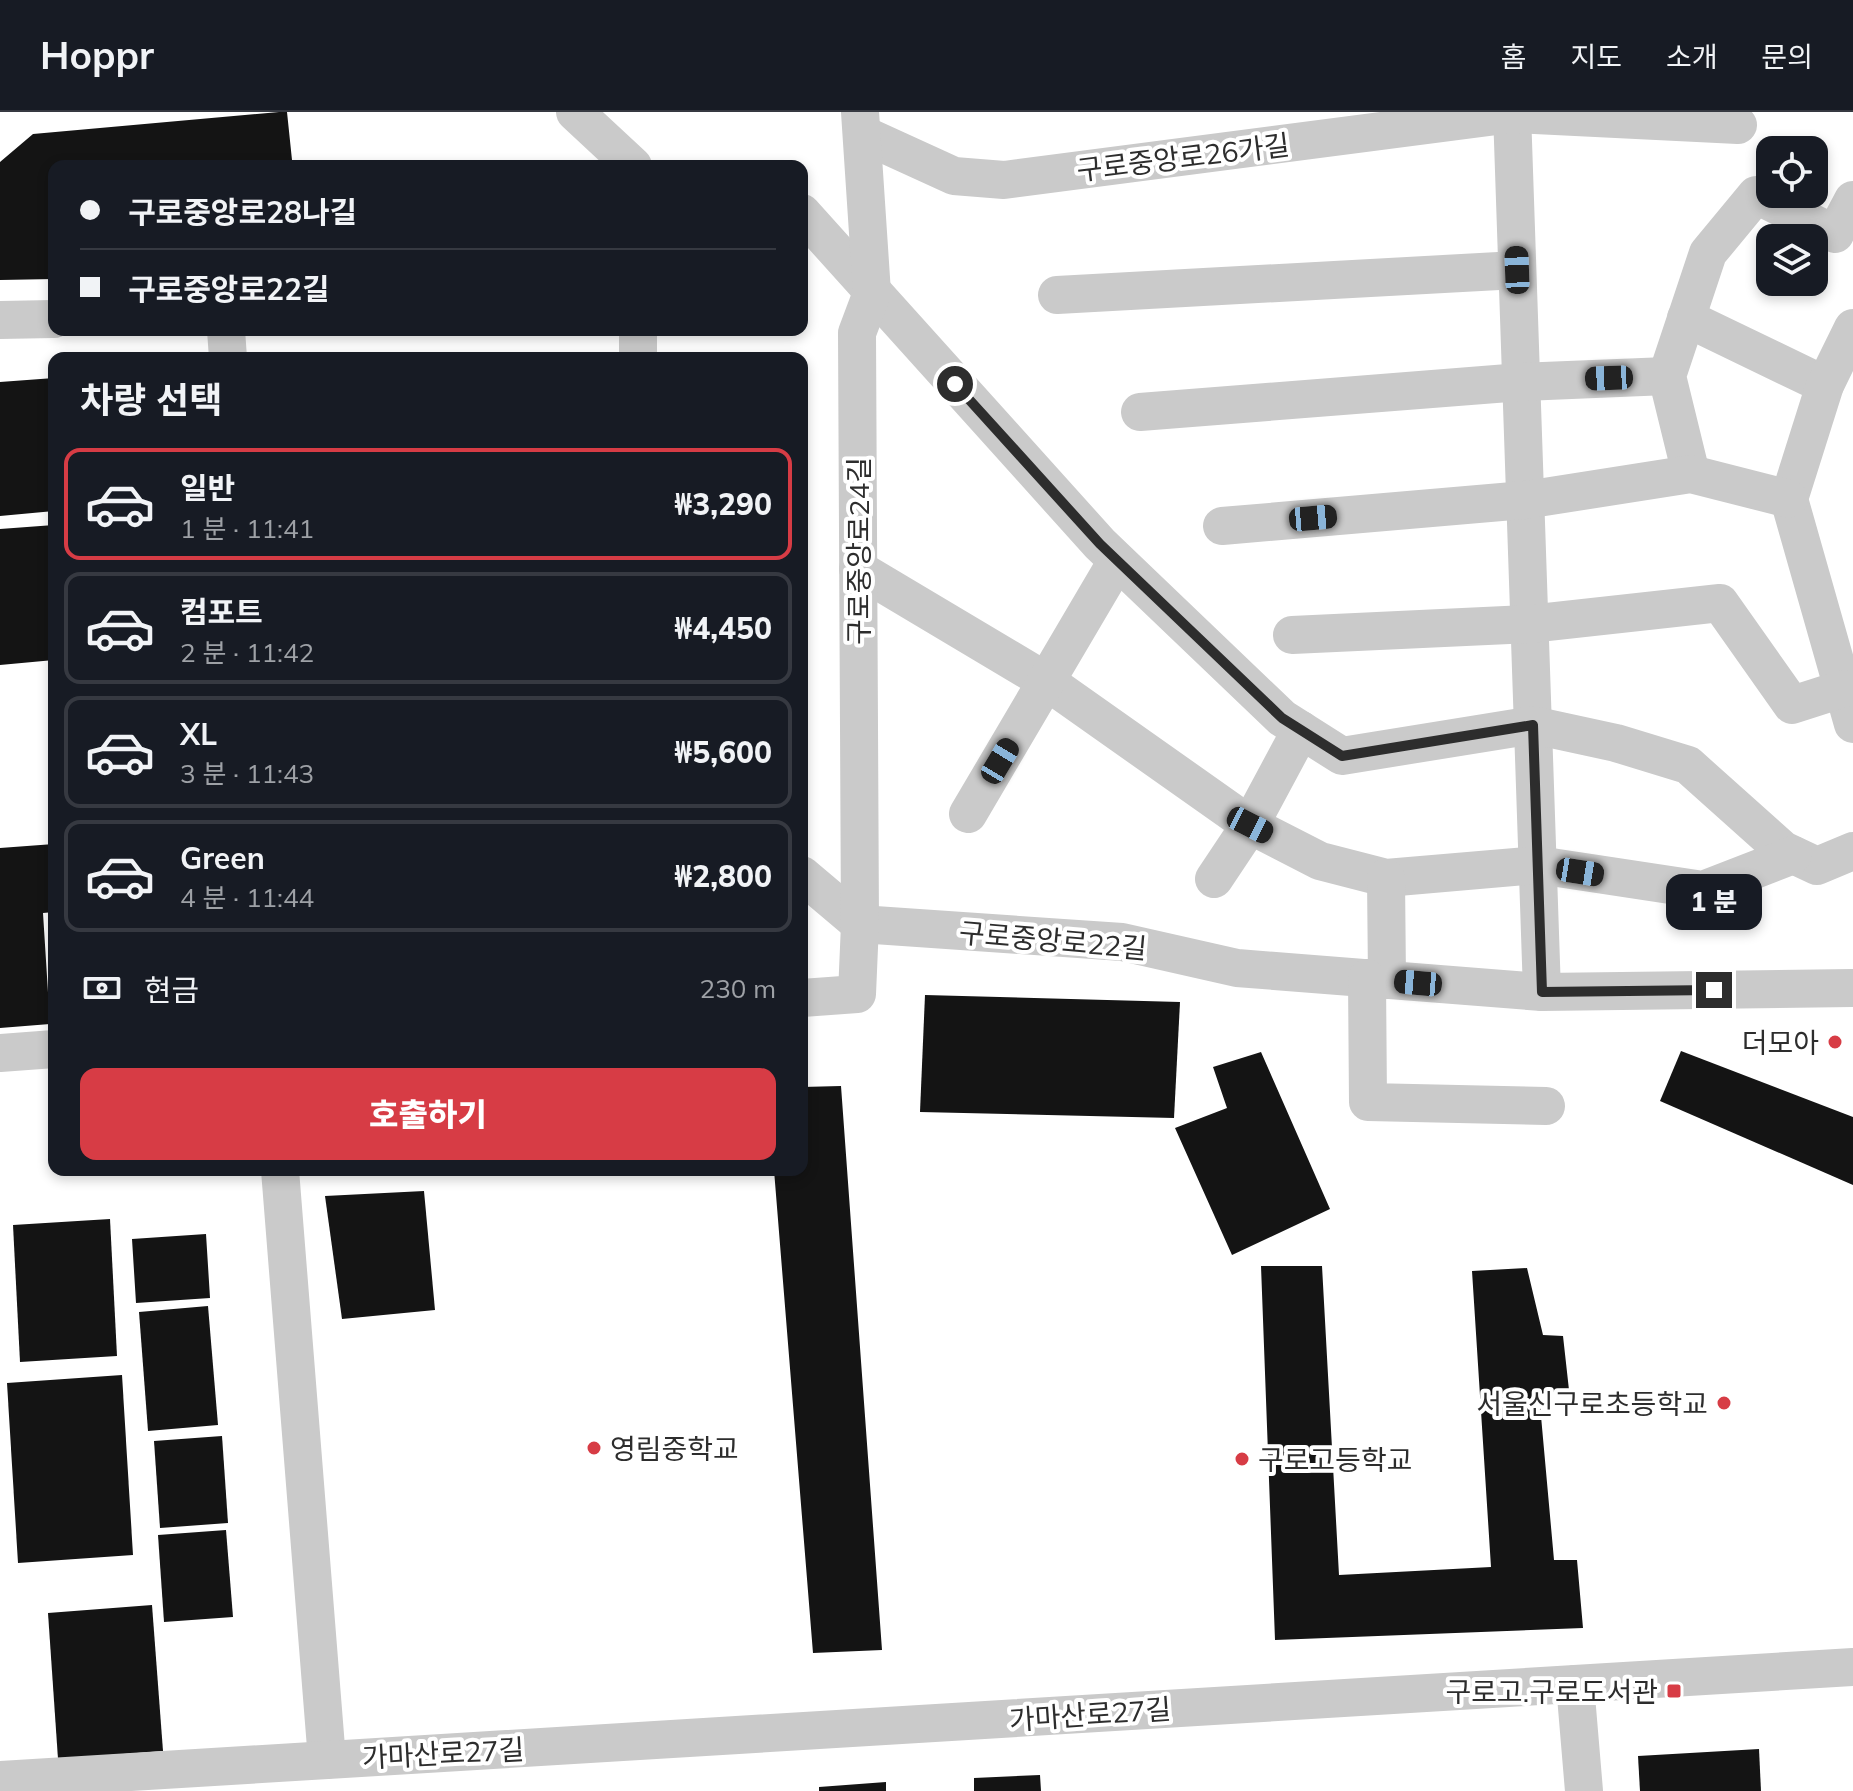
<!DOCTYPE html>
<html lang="ko">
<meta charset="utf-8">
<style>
:root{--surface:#171b24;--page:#242831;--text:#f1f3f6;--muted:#9ea1a6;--line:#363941;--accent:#d73c45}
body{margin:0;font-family:Mulish,"Noto Sans KR",sans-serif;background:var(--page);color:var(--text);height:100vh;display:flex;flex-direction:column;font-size:30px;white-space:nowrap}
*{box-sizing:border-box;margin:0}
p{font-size:26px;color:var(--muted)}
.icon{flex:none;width:44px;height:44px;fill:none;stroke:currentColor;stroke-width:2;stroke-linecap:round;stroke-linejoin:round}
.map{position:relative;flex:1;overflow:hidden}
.details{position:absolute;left:48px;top:240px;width:760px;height:824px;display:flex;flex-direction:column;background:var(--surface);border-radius:16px;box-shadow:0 4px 12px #0003}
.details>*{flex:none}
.banner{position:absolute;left:48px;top:48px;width:760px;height:176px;border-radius:16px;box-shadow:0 4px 12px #0003;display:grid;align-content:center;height:176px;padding:0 32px;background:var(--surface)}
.tools{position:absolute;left:1756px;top:24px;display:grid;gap:16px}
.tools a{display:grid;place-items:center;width:72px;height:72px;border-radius:16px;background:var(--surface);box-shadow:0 4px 12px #0003;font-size:40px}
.end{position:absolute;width:36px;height:36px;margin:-18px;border:10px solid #2d2d2d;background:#fff;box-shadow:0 0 0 4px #fff}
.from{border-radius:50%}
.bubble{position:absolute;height:56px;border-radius:16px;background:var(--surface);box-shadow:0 4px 12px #0003;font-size:26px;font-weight:800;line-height:56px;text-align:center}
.car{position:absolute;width:24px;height:48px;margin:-24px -12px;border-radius:10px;box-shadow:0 0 6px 2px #0007;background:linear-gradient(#222 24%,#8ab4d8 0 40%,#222 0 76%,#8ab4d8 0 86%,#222 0)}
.banner b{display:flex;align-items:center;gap:28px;height:76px;font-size:30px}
.banner b+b{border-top:2px solid var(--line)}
.banner i{width:20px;height:20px;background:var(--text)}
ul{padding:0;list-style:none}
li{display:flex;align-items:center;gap:24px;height:112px;margin:0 16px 12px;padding:0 16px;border:4px solid var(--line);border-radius:16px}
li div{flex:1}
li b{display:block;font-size:30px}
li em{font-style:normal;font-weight:800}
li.current{border-color:var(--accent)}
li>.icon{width:72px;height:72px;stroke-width:1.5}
h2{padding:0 32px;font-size:36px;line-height:96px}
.pay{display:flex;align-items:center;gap:20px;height:88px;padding:0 32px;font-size:30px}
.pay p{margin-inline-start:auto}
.button{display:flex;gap:16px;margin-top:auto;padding:16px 32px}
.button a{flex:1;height:92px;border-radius:16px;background:var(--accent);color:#fff;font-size:32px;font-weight:800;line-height:92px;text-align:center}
header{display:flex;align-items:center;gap:48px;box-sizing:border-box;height:112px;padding:0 40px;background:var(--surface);border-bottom:2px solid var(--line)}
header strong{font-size:38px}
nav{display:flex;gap:44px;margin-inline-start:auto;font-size:28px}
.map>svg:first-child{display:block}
.building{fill:#141414}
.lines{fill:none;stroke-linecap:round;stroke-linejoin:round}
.minor{stroke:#cacaca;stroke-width:38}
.route{stroke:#2d2d2d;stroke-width:10}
.poi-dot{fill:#d73c45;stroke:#fff;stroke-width:3}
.labels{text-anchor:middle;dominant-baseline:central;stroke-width:8;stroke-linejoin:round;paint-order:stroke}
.street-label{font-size:28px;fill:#2d2d2d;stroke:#fff}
.poi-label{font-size:28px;fill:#2d2d2d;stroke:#fff;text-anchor:end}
</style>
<header>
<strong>Hoppr</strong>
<nav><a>홈</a><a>지도</a><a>소개</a><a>문의</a></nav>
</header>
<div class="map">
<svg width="1853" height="1679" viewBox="0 0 1853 1679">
<rect width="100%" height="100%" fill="#fff"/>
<g class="building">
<polygon points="279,0 287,0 292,48 225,54 54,54 54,167 0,168 0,50 33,22"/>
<polygon points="54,266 54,399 0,404 0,270"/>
<polygon points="54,413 54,548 0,553 0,417"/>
<polygon points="54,732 54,800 43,801 50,912 0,916 0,736"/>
<polygon points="925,883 1180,890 1174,1006 920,1000"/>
<polygon points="1681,939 1853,1005 1853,1073 1660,989"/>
<polygon points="1261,940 1330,1097 1232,1143 1175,1016 1227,996 1213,955"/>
<polygon points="841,974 882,1538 813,1541 774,1058 802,1058 802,975"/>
<polygon points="424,1079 435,1198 342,1207 325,1084"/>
<polygon points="110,1107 117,1244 20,1250 13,1113"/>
<polygon points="206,1122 210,1186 136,1191 132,1127"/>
<polygon points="1261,1154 1322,1154 1339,1463 1491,1455 1472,1159 1527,1156 1543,1223 1563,1224 1569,1278 1539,1282 1554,1448 1577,1448 1583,1516 1275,1528"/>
<polygon points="208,1194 218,1313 148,1319 139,1200"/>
<polygon points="122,1263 133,1443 18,1451 7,1271"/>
<polygon points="222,1324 228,1411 160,1416 154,1329"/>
<polygon points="226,1418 233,1505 164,1510 158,1423"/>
<polygon points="152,1493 163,1639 58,1647 48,1501"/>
<polygon points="1759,1637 1761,1679 1640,1679 1638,1644"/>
<polygon points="1040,1663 1041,1679 974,1679 974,1666"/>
<polygon points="886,1670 886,1679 819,1679 819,1675"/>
</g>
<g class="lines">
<g class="minor">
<polyline points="575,0 633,54"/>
<polyline points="1512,0 1542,880"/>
<polyline points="862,22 954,64 1004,68 1512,2 1738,13"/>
<polyline points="802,101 1100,432 1282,606 1342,644 1533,613 1616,631 1688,653 1783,738 1817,754 1853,739"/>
<polyline points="1057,183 1517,158"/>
<polyline points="1686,206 1825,273"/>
<polyline points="0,208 54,207"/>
<polyline points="226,218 228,246"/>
<polyline points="638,218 638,246"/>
<polyline points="1140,300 1521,270 1667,264"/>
<polyline points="1691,362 1667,264 1708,141 1756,83 1835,122 1853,88"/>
<polyline points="1789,387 1853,612"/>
<polyline points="1789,387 1825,273 1853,216"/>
<polyline points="1222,414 1525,388 1691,362 1789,387"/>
<polyline points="858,457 1046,569 1250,713 1320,749 1386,766 1538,753 1703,778 1793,743"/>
<polyline points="1292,523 1529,512 1720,491 1792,593 1842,577"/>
<polyline points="968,702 1117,449"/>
<polyline points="802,763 860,812 1122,830 1237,856 1542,880 1853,876"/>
<polyline points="1386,766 1387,868"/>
<polyline points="1214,767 1250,713 1301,618"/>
<polyline points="1367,866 1368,990 1546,994"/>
<polyline points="802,886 857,882 860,812 857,221 872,181 860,0"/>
<polyline points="0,941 54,937"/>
<polyline points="280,1058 327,1648"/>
<polyline points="1575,1572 1584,1679"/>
<polyline points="0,1668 1853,1555"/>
</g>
</g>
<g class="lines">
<polyline class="route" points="955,272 1100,432 1282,606 1342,644 1533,613 1542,880 1714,878"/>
</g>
<g class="poi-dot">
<circle cx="1835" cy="930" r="8"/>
<circle cx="1724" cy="1291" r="8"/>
<circle cx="594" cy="1336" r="8"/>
<circle cx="1242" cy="1347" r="8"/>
<rect x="1666" y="1571" width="16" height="16" rx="4"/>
</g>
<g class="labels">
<g class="street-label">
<text transform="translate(1183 45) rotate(-7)">구로중앙로26가길</text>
<text transform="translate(858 439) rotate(-90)">구로중앙로24길</text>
<text transform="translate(1053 828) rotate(5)">구로중앙로22길</text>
<text transform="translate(1090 1602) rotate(-4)">가마산로27길</text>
<text transform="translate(443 1641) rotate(-3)">가마산로27길</text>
</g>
<g class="poi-label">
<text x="1819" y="930">더모아</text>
<text x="1708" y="1291">서울신구로초등학교</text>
<text x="610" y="1336" text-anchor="start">영림중학교</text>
<text x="1258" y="1347" text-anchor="start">구로고등학교</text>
<text x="1658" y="1579">구로고.구로도서관</text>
</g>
</g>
</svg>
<div class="tools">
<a><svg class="icon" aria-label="locate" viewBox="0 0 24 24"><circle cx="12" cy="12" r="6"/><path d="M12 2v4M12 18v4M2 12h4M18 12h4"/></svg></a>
<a><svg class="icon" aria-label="layers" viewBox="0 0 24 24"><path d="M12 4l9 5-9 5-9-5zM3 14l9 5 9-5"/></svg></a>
</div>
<i class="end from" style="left:955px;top:272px"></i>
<i class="end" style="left:1714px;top:878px"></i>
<div class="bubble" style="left:1666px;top:762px;width:96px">1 분</div>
<i class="car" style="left:1517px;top:158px;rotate:358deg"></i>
<i class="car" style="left:1609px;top:266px;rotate:268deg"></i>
<i class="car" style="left:1313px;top:406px;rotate:85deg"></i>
<i class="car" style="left:1000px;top:649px;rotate:31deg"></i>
<i class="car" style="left:1250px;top:713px;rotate:117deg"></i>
<i class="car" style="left:1580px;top:760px;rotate:99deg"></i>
<i class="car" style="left:1418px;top:871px;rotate:275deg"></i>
<div class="banner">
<b><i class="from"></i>구로중앙로28나길</b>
<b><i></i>구로중앙로22길</b>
</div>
<section class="details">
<h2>차량 선택</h2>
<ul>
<li class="current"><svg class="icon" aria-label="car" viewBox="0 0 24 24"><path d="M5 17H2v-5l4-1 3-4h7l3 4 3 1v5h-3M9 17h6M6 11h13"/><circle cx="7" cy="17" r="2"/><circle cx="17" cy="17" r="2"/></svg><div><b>일반</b><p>1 분 · 11:41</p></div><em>₩3,290</em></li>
<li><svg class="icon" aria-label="car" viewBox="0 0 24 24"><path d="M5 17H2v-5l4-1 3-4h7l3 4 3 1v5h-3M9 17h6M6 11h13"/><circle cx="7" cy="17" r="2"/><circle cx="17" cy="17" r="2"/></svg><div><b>컴포트</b><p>2 분 · 11:42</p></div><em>₩4,450</em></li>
<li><svg class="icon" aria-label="car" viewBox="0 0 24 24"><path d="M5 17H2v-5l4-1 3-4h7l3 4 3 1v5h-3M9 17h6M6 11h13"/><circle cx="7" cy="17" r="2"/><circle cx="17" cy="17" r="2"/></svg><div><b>XL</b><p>3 분 · 11:43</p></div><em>₩5,600</em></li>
<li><svg class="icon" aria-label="car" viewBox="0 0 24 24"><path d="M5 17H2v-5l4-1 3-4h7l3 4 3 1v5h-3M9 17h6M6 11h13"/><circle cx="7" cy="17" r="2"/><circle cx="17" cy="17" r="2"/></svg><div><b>Green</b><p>4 분 · 11:44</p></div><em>₩2,800</em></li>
</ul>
<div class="pay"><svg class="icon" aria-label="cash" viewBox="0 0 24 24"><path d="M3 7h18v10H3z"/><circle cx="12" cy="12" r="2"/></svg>현금<p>230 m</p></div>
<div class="button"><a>호출하기</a></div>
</section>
</div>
